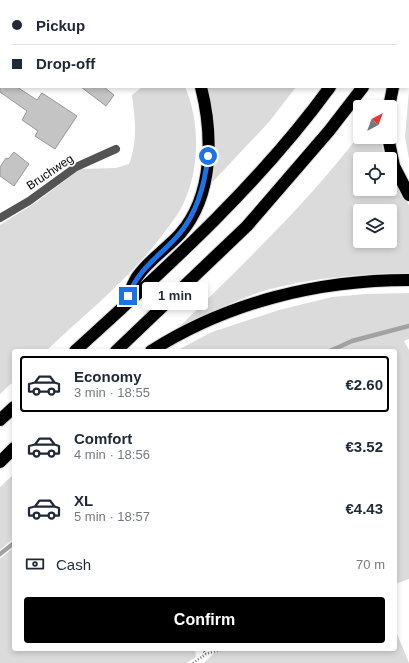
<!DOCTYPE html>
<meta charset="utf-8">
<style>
:root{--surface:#fff;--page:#f2f2f3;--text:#1f2937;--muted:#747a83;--line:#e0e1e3;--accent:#000}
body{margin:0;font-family:Arial,sans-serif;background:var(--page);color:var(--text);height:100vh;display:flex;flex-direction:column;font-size:15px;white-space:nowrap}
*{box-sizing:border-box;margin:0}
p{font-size:13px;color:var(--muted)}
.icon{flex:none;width:22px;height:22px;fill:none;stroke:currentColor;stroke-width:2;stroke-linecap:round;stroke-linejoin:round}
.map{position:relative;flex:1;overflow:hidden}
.panel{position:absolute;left:12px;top:349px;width:385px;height:302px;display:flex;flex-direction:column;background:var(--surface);border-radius:4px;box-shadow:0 2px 6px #0003}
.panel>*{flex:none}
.banner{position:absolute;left:0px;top:0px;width:409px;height:88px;box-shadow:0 2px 6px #0003;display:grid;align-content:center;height:88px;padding:0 12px;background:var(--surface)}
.needle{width:26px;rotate:41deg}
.buttons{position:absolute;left:353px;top:100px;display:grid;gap:8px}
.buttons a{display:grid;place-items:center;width:44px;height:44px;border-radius:4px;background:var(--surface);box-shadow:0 2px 6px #0003;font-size:20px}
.end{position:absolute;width:18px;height:18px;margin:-9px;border:5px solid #1a73e8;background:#fff;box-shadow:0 0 0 2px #fff}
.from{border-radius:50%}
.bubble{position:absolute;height:28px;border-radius:4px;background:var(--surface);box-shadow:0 2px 6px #0003;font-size:13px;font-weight:600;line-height:28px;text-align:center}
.banner b{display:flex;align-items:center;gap:14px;height:38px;font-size:15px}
.banner b+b{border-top:1px solid var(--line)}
.banner i{width:10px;height:10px;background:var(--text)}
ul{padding:7px 0 0;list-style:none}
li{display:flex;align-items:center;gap:12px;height:56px;margin:0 8px 6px;padding:0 4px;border:2px solid transparent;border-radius:4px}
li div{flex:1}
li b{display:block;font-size:15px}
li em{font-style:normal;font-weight:600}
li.on{border-color:var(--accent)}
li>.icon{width:36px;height:36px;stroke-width:1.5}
.pay{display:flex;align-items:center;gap:10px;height:44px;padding:0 12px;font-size:15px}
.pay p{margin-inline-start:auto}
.action{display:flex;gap:8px;margin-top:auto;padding:8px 12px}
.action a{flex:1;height:46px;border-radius:4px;background:var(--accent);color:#fff;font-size:16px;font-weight:600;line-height:46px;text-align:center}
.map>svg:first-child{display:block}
.green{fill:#dbdbdb;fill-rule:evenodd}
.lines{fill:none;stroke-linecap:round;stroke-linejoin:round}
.stream{stroke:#a2a2a2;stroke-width:4.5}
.building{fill:#c4c4c4;stroke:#989898}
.highway-casing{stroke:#dbdbdb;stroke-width:14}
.path{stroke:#767676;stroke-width:2.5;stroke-dasharray:1 2;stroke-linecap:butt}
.lane{stroke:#545454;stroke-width:6}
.street{stroke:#545454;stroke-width:8}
.highway{stroke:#000;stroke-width:12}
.route{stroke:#1a73e8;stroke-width:5}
.labels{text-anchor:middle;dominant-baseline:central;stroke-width:3.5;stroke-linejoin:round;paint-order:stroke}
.street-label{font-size:12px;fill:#000;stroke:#fff}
</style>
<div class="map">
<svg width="409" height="663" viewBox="0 0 409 663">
<rect width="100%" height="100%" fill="#fff"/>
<g class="green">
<path d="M 142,87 L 185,87 C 200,121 200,168 184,202 C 180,212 172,222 166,230 C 133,276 87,312 46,351 L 14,351 L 14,381 L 0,394 L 0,225 L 35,203 L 80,169 L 116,168 L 129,164 C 138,140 135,119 132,95 Z"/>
<polygon points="205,87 296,87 269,122 207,188"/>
<polygon points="409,91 409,159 405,137"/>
<path d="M 360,134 L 360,137 L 380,137 L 385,159 L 360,159 L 360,189 L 390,189 L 390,175 L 409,205 L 409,273 C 363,273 314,278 270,289 C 238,298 207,315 177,329 C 240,267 306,205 360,134 ZM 360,211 L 390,211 L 390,241 L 360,241 Z"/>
<polygon points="409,293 409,339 404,341 409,350 409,579 395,584 395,351 176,351 212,332 279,310 332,297 366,294"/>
<polygon points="14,474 14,538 0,550 0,487"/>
<polygon points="14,547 14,649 195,649 196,657 187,663 0,663 0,559"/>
<polygon points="395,629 409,663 204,663 218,649 395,649"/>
</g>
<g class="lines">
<g class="stream">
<polyline points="330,351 352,341 409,326"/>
<polyline points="0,554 14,543"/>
</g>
</g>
<g class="building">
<polygon points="0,87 17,87 37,100 42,93 77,116 55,149 35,136 38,131 22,120 27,111 0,92"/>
<polygon points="81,87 104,87 114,95 106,106"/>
<polygon points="14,152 29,164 14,186 0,176 0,167 6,158 8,159"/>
</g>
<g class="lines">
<defs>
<g id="highway">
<polyline points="159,0 159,1"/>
<polyline points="224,0 226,1"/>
<polyline points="329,1 331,0"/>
<polyline points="389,1 390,0"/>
<polyline points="408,26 409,25"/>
<polyline points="408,54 409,53"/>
<polyline points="389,107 393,87"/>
<polyline points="388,137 394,166 409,195"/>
<path d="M 125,303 C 129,294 132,285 137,277 C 148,261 166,249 180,234 C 214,195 213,134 201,87"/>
<path d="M 75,351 C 165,269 258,186 330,87"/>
<polyline points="116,351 247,226 329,131 363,87"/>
<path d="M 151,351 C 228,302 318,280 409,280"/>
<polyline points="0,420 14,407"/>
<polyline points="0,462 14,448"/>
</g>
</defs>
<use href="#highway" class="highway-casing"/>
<g class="path">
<polyline points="202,649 206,654"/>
<polyline points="193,663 206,654 222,649"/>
</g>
<polyline class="lane" points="0,57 1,57"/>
<polyline class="street" points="0,218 29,201 76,167 116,149"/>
<use href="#highway" class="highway"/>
</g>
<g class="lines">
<path class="route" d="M 128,296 C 140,266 161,256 180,233 C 198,211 205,183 208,156"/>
</g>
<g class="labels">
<g class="street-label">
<text transform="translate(50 172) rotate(-34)">Bruchweg</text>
</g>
</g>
</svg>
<div class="buttons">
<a><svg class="needle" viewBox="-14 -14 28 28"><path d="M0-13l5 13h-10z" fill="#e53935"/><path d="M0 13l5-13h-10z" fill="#747a83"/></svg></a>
<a><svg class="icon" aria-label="locate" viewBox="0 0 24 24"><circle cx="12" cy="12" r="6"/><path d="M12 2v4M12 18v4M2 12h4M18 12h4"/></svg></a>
<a><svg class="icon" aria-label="layers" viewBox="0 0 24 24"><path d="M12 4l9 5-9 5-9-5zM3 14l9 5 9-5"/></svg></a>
</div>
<i class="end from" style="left:208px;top:156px"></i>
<i class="end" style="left:128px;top:296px"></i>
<div class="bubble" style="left:142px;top:282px;width:66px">1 min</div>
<div class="banner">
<b><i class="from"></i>Pickup</b>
<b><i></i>Drop-off</b>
</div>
<section class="panel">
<ul>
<li class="on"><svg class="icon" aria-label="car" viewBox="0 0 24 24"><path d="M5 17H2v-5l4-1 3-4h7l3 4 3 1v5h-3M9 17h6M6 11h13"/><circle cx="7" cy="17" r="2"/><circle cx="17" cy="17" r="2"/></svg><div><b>Economy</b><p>3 min · 18:55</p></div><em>€2.60</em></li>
<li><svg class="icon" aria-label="car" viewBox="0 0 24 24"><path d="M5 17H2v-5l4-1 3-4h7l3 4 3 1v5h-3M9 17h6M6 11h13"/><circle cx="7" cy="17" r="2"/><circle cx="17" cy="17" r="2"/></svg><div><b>Comfort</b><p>4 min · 18:56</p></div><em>€3.52</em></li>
<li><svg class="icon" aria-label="car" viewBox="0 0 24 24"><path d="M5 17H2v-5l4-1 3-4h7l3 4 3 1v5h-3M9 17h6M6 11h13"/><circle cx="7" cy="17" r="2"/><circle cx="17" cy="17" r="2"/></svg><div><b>XL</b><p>5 min · 18:57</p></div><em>€4.43</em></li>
</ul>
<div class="pay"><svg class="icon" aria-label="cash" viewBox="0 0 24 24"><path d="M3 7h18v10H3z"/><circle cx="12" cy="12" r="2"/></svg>Cash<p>70 m</p></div>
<div class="action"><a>Confirm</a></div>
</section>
</div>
